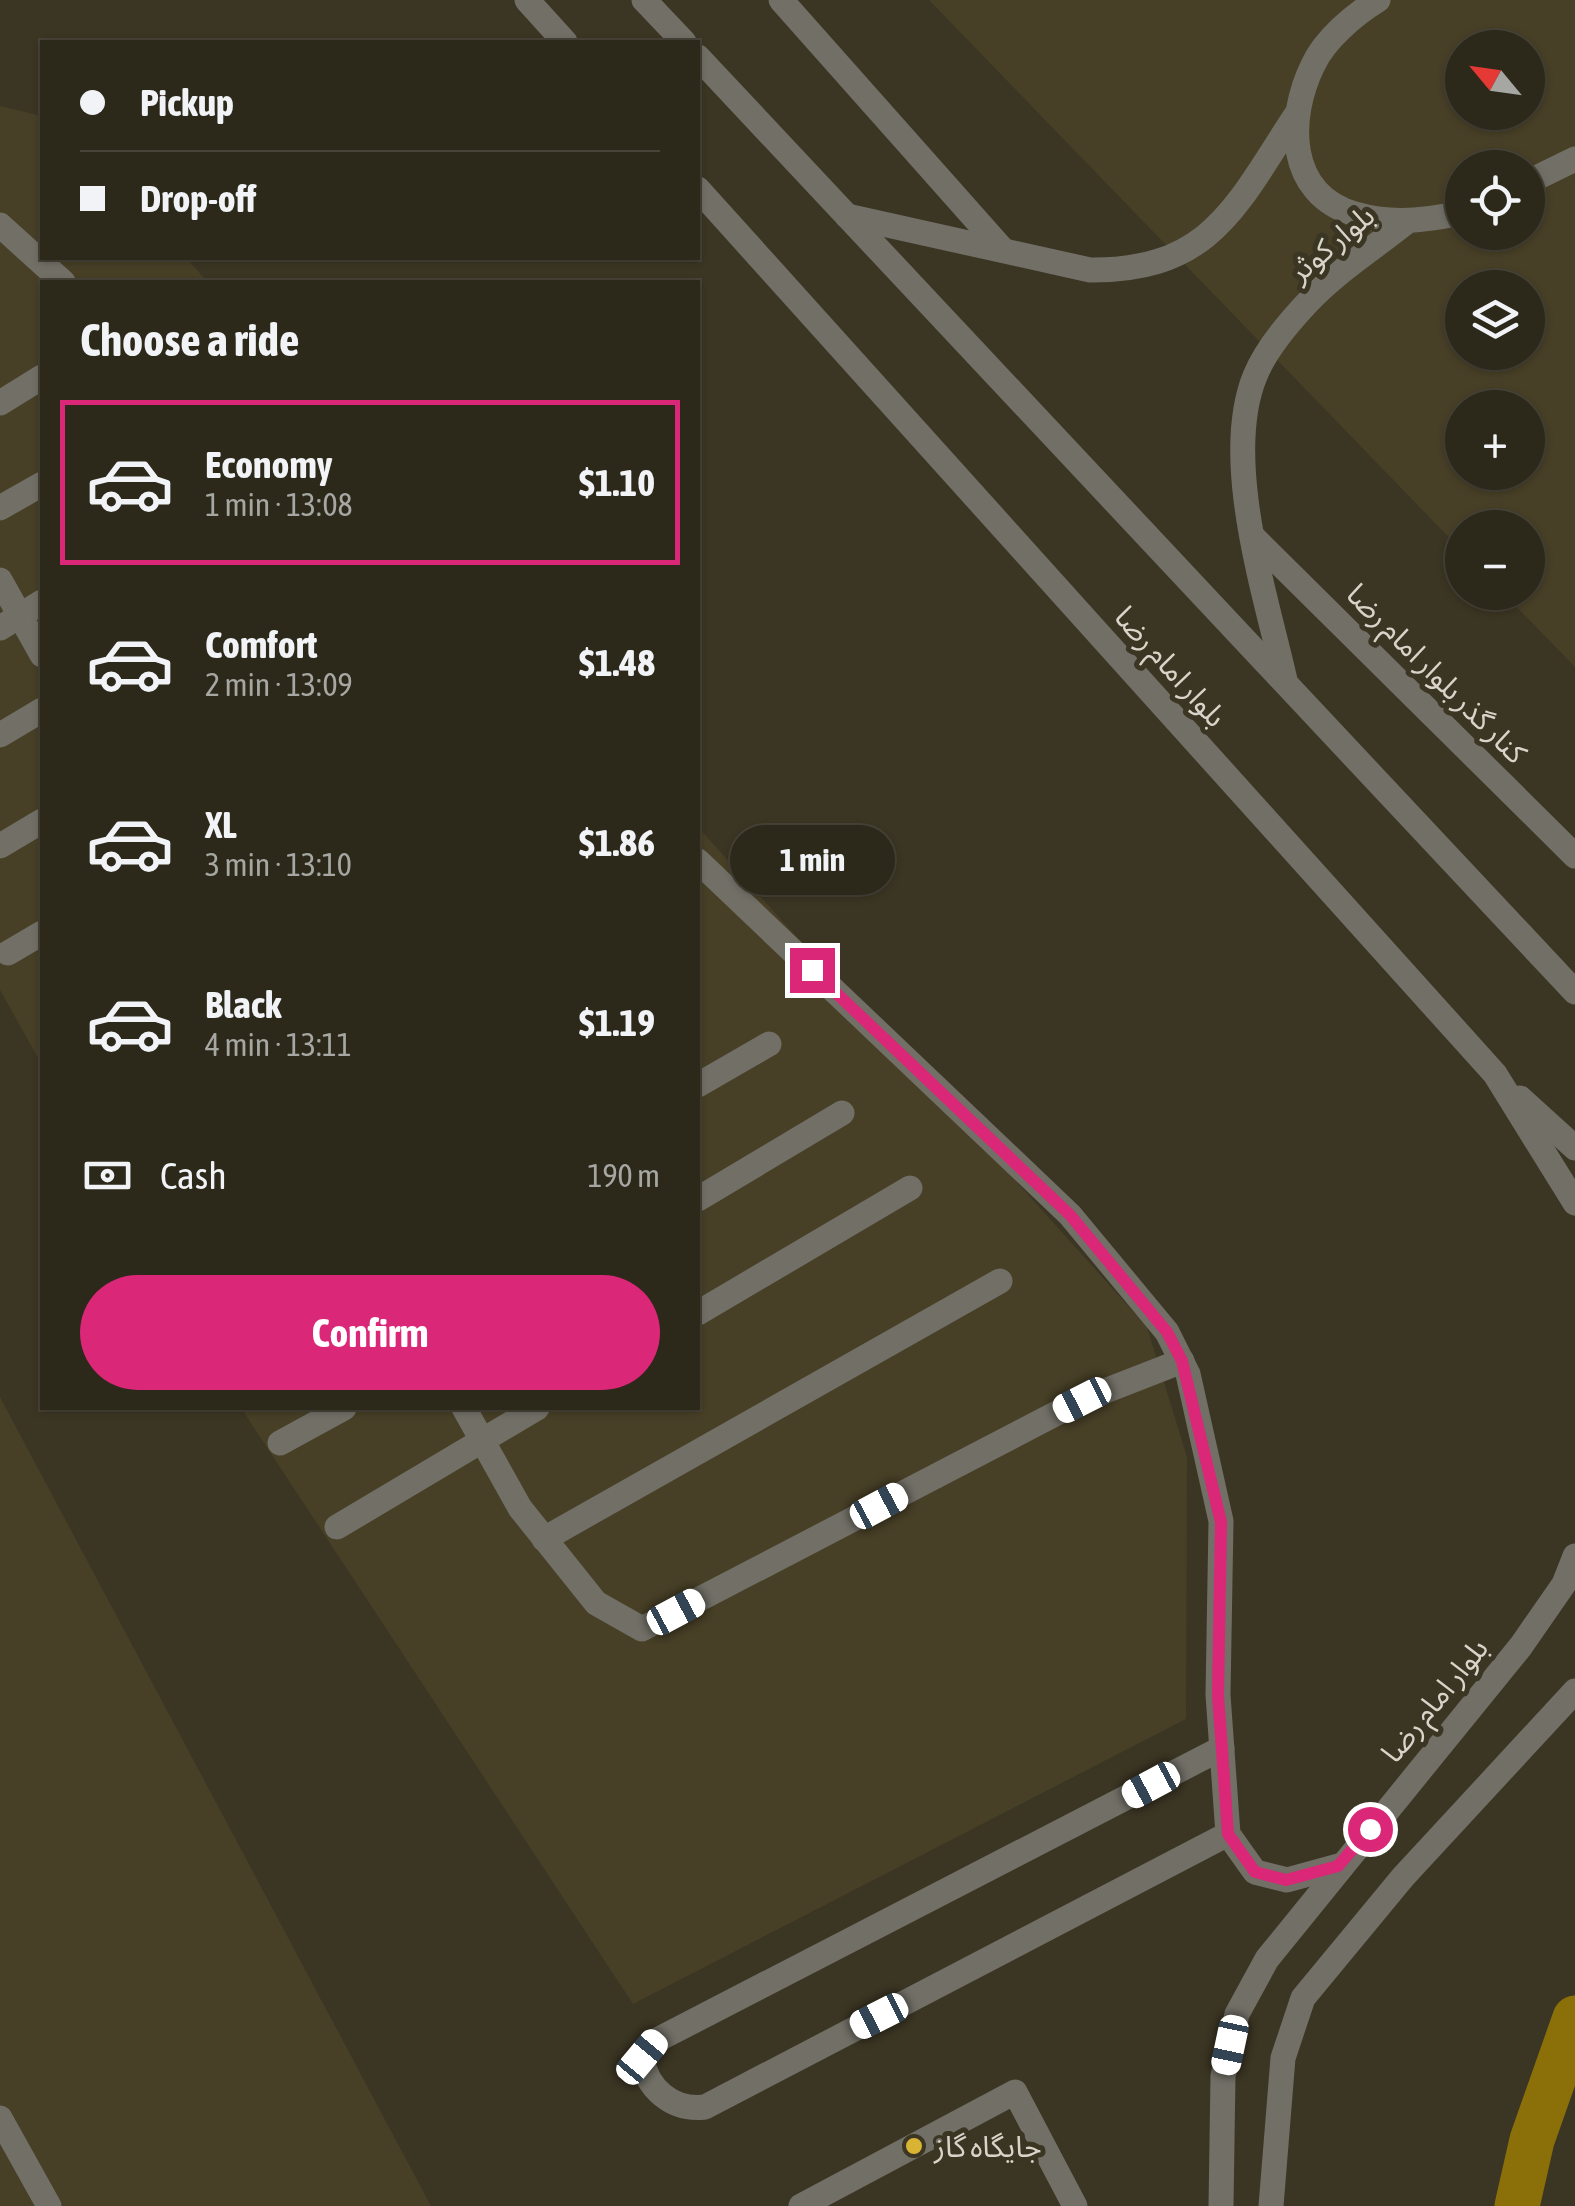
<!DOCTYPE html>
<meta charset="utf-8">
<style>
:root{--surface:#2c281a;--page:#343023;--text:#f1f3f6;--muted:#a6a6a2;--line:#484439;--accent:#db2777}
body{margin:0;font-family:"Asap Condensed","Noto Sans Arabic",sans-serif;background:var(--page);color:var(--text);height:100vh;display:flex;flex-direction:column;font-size:38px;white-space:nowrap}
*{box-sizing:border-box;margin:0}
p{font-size:32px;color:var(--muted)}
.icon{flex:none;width:55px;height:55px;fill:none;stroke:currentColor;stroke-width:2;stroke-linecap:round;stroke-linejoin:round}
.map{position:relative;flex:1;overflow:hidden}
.side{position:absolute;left:40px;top:280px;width:660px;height:1130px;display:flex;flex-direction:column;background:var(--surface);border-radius:0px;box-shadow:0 2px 8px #0004,0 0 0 2px var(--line)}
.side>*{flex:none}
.banner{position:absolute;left:40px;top:40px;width:660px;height:220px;border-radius:0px;box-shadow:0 2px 8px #0004,0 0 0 2px var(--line);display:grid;align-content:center;height:220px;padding:0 40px;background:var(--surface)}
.needle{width:65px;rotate:299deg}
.buttons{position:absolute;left:1445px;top:30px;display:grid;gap:20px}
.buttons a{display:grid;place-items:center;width:100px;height:100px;border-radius:50%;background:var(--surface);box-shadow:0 2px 8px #0004,0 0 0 2px var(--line);font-size:50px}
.end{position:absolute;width:45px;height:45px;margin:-22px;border:12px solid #db2777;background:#fff;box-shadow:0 0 0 5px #fff}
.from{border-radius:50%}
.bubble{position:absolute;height:70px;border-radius:35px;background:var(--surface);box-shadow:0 2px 8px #0004,0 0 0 2px var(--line);font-size:32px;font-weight:700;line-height:70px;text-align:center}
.car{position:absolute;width:30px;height:60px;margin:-30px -15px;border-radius:12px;box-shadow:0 0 8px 2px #0007;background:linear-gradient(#fff 24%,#345 0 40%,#fff 0 76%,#345 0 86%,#fff 0)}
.banner b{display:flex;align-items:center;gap:35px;height:95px;font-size:38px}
.banner b+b{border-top:2px solid var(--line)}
.banner i{width:25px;height:25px;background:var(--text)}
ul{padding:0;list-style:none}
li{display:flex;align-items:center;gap:30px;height:165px;margin:0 20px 15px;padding:0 20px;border:5px solid transparent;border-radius:0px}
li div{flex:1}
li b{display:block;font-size:38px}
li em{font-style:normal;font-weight:700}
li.selected{border-color:var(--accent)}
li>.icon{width:90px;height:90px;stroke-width:1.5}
h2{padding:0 40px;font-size:45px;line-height:120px}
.pay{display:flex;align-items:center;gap:25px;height:110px;padding:0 40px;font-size:38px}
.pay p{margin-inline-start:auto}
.action{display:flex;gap:20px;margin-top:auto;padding:20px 40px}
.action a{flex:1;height:115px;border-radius:60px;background:var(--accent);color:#fff;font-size:40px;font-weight:700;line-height:115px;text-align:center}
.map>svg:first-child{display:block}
.built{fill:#473f26;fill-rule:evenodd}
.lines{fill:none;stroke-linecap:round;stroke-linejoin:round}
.canal{stroke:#8b700a;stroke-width:45}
.minor{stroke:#716f66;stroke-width:25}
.route{stroke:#db2777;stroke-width:12}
.poi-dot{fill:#d9b334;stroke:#3b3523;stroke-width:4}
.labels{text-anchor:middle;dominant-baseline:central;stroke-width:10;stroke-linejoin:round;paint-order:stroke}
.street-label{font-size:30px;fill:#d8d4c9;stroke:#3b3523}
.poi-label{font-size:30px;fill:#d8d4c9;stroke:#3b3523;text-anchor:start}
</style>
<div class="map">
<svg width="1575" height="2206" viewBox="0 0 1575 2206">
<rect width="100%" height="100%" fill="#3b3523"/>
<g class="built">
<path d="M 929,0 L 1575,0 L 1575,667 L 1503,593 L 1528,592 L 1528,528 L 1462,528 L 1462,551 ZM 1462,48 L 1528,48 L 1528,112 L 1462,112 ZM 1462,168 L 1528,168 L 1528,232 L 1462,232 ZM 1462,288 L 1528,288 L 1528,352 L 1462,352 ZM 1462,408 L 1528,408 L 1528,472 L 1462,472 Z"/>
<polygon points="0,106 42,116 42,258 186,258 208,282 42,282 42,1065 0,990"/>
<polygon points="698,827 1147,1327 1187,1457 1186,1719 633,2004 241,1408 698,1408"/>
<polygon points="0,1397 431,2206 0,2206"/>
</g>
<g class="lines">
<polyline class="canal" points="1517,2206 1532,2140 1575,2018"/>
<g class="minor">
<polyline points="527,0 565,42"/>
<polyline points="644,0 684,42"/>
<polyline points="781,0 1003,250"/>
<path d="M 1378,0 C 1354,15 1325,39 1313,65 C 1287,118 1286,194 1355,214 C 1393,225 1425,220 1462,213"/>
<polyline points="698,57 1575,992"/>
<polyline points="1528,182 1575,159"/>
<polyline points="698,189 1495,1074 1575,1203"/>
<path d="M 847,216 L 1090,270 C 1212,271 1236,205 1296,115"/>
<polyline points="0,225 63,282"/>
<polyline points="0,403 42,377"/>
<polyline points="0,508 42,484"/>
<polyline points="1253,537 1575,856"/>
<polyline points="0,580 42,655"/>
<polyline points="0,628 42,602"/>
<path d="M 1285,680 C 1266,596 1221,459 1255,376 C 1265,351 1290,321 1309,301 C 1336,272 1374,248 1405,223"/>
<polyline points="0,735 42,710"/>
<polyline points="0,846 42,821"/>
<polyline points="698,861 1070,1215 1167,1332 1188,1374 1221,1521 1218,1695 1228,1834 1255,1872 1287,1880 1338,1866"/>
<polyline points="8,953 42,933"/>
<polyline points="698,1085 769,1044"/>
<polyline points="1520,1098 1575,1148"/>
<polyline points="698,1199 842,1113"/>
<polyline points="698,1313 910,1188"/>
<polyline points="464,1408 520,1508 596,1603 642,1629 1082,1400 1182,1361"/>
<polyline points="280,1443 344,1408"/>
<polyline points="337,1527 537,1408"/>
<polyline points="544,1539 1000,1281"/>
<path d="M 1222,1748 L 655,2041 L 642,2057 C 646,2089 673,2111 705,2107 L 1228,1834"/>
<polyline points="0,2118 49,2206"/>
<polyline points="801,2206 1015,2092 1075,2206"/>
<polyline points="1221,2206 1223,2076 1237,2014 1267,1959 1521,1646 1564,1584 1575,1556"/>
<polyline points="1271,2206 1283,2058 1303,1998 1403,1877 1575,1691"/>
</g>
</g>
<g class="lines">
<polyline class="route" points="812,970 1070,1215 1167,1332 1182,1361 1221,1522 1218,1695 1228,1834 1255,1872 1286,1880 1338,1866 1370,1829"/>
</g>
<circle class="poi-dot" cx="914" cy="2146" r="10"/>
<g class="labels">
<g class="street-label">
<text transform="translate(1331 243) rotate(-40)">بلوار کوثر</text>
<text transform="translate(1171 666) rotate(48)">بلوار امام رضا</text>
<text transform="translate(1437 673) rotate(45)">کنار گذر بلوار امام رضا</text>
<text transform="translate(1434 1700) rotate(-51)">بلوار امام رضا</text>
</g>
<g class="poi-label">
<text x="934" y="2146">جایگاه گاز</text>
</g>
</g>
</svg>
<div class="buttons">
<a><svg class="needle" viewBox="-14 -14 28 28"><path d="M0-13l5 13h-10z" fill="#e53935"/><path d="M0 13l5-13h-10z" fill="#a6a6a2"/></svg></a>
<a><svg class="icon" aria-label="locate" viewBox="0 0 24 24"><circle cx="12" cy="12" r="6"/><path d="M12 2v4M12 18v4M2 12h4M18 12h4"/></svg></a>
<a><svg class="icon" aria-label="layers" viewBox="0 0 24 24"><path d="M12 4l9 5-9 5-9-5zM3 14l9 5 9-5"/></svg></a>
<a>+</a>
<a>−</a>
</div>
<i class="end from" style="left:1370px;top:1829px"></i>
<i class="end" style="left:812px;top:970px"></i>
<div class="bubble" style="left:730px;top:825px;width:165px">1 min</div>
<i class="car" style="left:1082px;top:1400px;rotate:243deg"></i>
<i class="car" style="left:879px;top:1506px;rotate:62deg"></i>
<i class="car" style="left:676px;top:1612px;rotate:62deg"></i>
<i class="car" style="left:1151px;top:1785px;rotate:242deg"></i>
<i class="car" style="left:879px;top:2016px;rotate:243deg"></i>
<i class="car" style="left:1230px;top:2045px;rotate:192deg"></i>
<i class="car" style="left:642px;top:2057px;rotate:40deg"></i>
<div class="banner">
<b><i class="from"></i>Pickup</b>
<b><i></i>Drop-off</b>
</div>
<section class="side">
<h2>Choose a ride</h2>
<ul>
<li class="selected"><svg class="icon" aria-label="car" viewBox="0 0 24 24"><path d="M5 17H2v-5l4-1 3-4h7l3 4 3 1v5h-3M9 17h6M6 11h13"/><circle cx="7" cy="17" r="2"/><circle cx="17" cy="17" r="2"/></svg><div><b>Economy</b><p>1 min · 13:08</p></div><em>$1.10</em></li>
<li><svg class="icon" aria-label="car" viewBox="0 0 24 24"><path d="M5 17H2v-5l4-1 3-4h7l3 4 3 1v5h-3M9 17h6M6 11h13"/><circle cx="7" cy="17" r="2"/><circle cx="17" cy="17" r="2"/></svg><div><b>Comfort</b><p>2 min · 13:09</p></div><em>$1.48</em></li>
<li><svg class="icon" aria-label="car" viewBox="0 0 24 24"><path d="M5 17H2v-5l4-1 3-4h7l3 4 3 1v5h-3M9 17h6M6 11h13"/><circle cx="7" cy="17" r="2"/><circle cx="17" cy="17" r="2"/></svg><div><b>XL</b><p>3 min · 13:10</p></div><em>$1.86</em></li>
<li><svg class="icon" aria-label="car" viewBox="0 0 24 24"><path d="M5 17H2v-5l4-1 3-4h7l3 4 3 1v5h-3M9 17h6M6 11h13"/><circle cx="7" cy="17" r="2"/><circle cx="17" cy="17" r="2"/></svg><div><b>Black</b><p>4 min · 13:11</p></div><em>$1.19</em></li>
</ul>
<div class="pay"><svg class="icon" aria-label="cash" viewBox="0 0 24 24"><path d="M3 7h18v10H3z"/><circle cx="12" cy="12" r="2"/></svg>Cash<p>190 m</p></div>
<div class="action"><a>Confirm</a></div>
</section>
</div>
